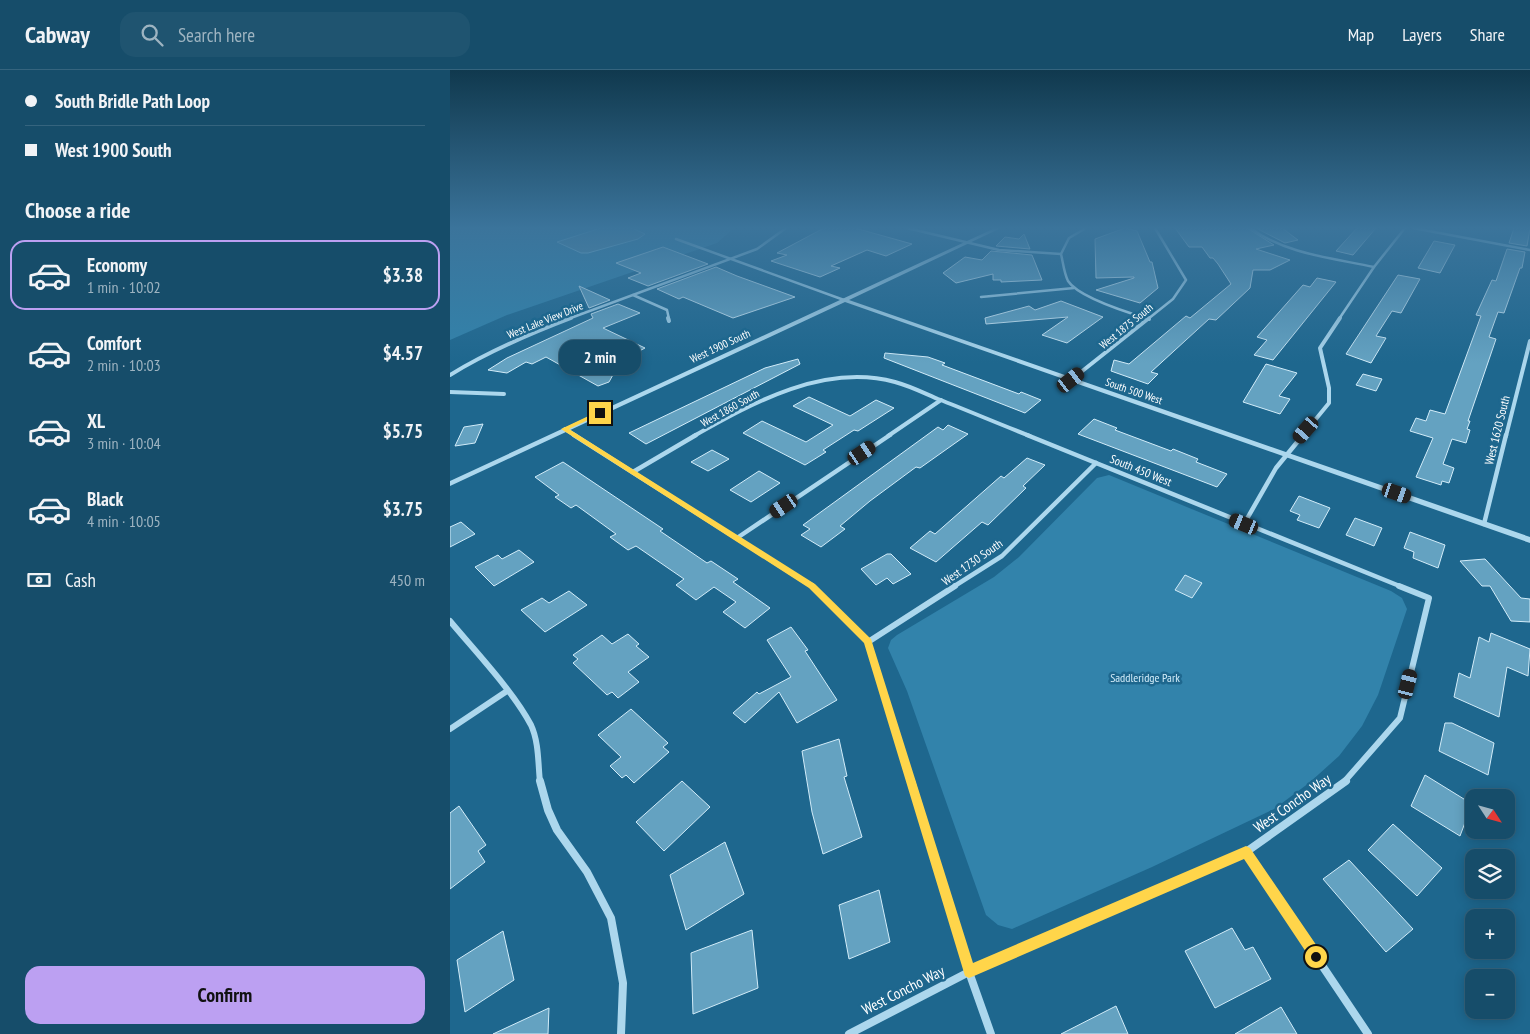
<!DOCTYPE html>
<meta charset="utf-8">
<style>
:root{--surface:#164d6a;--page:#1f5470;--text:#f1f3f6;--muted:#9eb4c1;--line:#35647e;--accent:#bca0f2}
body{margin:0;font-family:"PT Sans Narrow",sans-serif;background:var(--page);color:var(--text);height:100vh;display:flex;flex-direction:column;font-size:19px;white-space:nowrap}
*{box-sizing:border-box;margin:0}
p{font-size:16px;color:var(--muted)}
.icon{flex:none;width:28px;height:28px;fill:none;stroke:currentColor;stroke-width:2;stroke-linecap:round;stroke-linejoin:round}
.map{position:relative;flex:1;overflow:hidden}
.side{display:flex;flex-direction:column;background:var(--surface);width:450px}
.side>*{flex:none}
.hud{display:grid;align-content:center;height:110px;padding:0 25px;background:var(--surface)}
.needle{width:32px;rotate:126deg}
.controls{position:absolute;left:1015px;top:719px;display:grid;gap:10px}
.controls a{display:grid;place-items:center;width:50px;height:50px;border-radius:10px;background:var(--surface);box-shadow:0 2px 12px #0003,0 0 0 1px var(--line);font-size:25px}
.end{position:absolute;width:22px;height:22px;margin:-11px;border:6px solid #ffd54a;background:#111;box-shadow:0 0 0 2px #111}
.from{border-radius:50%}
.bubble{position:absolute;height:35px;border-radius:15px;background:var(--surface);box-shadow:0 2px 12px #0003,0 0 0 1px var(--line);font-size:16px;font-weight:700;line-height:35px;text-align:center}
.car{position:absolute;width:15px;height:30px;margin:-15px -8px;border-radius:6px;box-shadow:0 0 4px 1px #0007;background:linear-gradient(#222 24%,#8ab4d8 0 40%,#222 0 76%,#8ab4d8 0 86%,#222 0)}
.hud b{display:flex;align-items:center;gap:18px;height:48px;font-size:19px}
.hud b+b{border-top:1px solid var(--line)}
.hud i{width:12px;height:12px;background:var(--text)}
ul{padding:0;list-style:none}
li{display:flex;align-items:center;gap:15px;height:70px;margin:0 10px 8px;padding:0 15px;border:2px solid transparent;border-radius:15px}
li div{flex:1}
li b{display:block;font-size:19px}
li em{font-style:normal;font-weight:700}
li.active{border-color:var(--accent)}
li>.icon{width:45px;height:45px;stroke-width:1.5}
h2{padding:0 25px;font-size:22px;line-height:60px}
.pay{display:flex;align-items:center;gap:12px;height:55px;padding:0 25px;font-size:19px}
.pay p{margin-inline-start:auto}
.primary-button{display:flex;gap:10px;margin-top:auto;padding:10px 25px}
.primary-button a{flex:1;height:58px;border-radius:15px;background:var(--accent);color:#111;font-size:20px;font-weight:700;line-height:58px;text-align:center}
header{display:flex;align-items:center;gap:30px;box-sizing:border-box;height:70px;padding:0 25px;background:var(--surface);border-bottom:1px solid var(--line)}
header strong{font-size:24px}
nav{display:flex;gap:28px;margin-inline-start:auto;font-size:18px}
.search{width:350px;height:45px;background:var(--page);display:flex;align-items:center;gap:12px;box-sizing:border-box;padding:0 18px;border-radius:15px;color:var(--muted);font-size:19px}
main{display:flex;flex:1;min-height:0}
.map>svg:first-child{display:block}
.green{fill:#3283ab}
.water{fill:#5f90aa;stroke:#a0d5ee}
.building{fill:#64a2c1;stroke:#d2ecf9}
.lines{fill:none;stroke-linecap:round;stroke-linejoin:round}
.minor-far4{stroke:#acd7ed;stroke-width:2.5}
.minor-far3{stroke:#acd7ed;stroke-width:4}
.minor-far2{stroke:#acd7ed;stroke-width:4.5}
.minor-far1{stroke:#acd7ed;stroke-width:6}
.minor{stroke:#acd7ed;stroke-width:8}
.tertiary{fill:#acd7ed;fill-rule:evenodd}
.route{fill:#ffd54a}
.labels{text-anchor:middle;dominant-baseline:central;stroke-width:5;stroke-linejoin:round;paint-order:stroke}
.far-street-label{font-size:11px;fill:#fff;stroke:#1e678e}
.street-label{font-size:12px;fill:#fff;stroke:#1e678e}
.park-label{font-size:12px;fill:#d2ecf9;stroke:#1e678e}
.near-street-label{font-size:15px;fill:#fff;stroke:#1e678e}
</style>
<header>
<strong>Cabway</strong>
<div class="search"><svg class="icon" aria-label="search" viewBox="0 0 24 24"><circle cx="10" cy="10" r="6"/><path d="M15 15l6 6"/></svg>Search here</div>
<nav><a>Map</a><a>Layers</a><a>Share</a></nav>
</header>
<main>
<section class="side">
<div class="hud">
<b><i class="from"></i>South Bridle Path Loop</b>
<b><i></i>West 1900 South</b>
</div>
<h2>Choose a ride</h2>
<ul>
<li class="active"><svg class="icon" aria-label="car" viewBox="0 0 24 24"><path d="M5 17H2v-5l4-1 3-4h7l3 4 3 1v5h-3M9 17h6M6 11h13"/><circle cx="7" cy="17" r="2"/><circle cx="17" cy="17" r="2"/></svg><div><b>Economy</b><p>1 min · 10:02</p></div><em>$3.38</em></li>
<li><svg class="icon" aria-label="car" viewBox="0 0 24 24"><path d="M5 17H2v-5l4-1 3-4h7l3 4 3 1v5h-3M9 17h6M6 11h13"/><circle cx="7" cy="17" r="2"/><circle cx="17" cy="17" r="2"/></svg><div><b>Comfort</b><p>2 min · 10:03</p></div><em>$4.57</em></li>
<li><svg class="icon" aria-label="car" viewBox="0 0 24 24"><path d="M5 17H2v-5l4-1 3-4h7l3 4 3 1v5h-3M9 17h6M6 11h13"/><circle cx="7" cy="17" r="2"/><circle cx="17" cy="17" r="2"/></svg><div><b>XL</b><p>3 min · 10:04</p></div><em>$5.75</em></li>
<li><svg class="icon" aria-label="car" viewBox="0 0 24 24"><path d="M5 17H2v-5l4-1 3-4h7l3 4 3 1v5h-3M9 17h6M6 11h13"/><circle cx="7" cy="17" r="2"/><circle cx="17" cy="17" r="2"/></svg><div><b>Black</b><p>4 min · 10:05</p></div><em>$3.75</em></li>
</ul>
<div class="pay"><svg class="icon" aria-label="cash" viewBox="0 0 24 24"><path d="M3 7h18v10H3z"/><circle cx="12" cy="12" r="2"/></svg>Cash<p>450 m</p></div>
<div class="primary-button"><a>Confirm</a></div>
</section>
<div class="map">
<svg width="1080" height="964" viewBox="0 0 1080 964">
<rect width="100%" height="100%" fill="#1e678e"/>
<g class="green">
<polygon points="0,158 284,158 267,173 57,245 0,270"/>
<polygon points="659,405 941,521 952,528 957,539 928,625 912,656 889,686 859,713 824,739 702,797 562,859 548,855 536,845 457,621 438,578 441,570 447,565 544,507 569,487 647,408"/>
</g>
<polygon class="water" points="151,158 182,158 195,164 188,169 138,183 131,183 107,172"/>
<g class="building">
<polygon points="374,158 405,158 462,174 436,186 417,180 381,196 390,198 370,207 321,191 337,185 327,183"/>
<polygon points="675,158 687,161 700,192 702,192 708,218 690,233 646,220 684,208 684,207 646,208 645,169"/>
<polygon points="725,158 797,158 824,175 806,179 840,190 820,200 803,200 800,218 766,250 759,249 701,302 708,304 698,314 661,301 664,290 679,294 736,246 740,248 781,214 768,194 763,188 760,188 752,177 739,177"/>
<polygon points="806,158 832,158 848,170 835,173"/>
<polygon points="907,158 926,158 903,185 886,181"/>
<polygon points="1064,158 1080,158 1077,176 1059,173"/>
<polygon points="574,164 580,179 546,176 555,167 569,169"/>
<polygon points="984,171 1005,175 990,203 968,198"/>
<polygon points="213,177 258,194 198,216 178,208 191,203 166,193"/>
<polygon points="1057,179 1075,182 1072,198 1070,198 1054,243 1048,242 1039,267 1046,269 1018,351 1020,351 1017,359 1020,360 1016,373 1002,369 993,394 1004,398 999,413 992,411 991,415 966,407 983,368 960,361 966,348 976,351 980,340 995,344 1031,246 1026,245 1042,210 1046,211"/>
<polygon points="541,181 582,185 592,210 551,212 551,210 543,210 543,204 506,213 493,203 515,187 532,190"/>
<polygon points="266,197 287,206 345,227 283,248 233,227 229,229 207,219"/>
<polygon points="948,205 970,209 951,243 942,241 926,266 936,268 921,293 896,284"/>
<polygon points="867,208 886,212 823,290 804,285 817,270 807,267 853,215 860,217"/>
<polygon points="129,216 160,230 139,238"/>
<polygon points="611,231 653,247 617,273 592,265 618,247 536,254 535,248 579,236 585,240"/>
<polygon points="168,234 190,243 153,258 195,278 182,285 175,283 159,312 148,316 96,287 82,294 76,292 57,303 38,300 57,288 143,248 141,244"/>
<polygon points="435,283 478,287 495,293 492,295 569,324 571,322 591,330 575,343 434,288"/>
<polygon points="348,289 350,294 196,374 179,363 315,298"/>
<polygon points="816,294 847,303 829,326 840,329 830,344 793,332"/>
<polygon points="913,304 932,309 926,321 906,315"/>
<polygon points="359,327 400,346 426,330 444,338 408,361 404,360 373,380 376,382 355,395 293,363 312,351 356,372 383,355 343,336"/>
<polygon points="644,349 667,358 665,360 721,381 723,379 748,389 746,392 777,404 767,417 628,364"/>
<polygon points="33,354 25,373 5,376 14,357"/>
<polygon points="498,355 518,364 470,398 466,397 420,431 390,456 395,459 371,477 351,465 360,459 353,455 488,357 493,360"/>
<polygon points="262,380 279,389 258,401 241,392"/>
<polygon points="577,388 595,395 573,416 576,418 538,455 532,452 486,492 460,478 480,461 485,464 551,406 554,408"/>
<polygon points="113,392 213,459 210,461 257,493 261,491 288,509 283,512 320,538 295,558 273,542 286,532 264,517 246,530 226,515 234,509 186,476 178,480 160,467 166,464 126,435 121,438 105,427 109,425 85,407"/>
<polygon points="309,401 330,413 301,432 280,420"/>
<polygon points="849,426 880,438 869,458 847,450 850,445 840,441"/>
<polygon points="905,448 932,458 924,476 896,465"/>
<polygon points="11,452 25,464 0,477 0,457"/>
<polygon points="960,462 995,475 988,498 963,488 964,482 954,478"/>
<polygon points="69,480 84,492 44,516 25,497 48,485 52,489"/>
<polygon points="437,484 441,484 461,504 443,514 437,508 426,515 411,499"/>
<polygon points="1035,489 1071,528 1080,529 1080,552 1061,551 1040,516 1032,516 1010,491"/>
<polygon points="735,505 752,513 742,528 725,520"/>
<polygon points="119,521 137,535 95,562 71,540 92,528 99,533"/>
<polygon points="341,557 358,580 355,581 387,630 347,653 329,622 295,653 283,643 307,622 309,624 341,607 317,570"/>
<polygon points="1041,563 1080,579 1078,606 1057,597 1049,647 1004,627 1009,603 1020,608 1029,567 1039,572"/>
<polygon points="178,564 189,574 186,576 199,587 178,602 189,612 168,628 162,622 157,625 123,593 128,589 123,585 152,565 162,574"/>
<polygon points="181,639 218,673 213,677 219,682 184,713 176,705 172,708 160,696 171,687 148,665"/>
<polygon points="995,653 1002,653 1044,673 1038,705 989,681"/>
<polygon points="389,669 397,706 394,707 412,767 373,784 362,742 352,681"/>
<polygon points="975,705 1022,734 1010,766 961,736"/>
<polygon points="232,711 260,737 214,781 186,752"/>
<polygon points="9,736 36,775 28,781 35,792 0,819 0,743"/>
<polygon points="943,754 992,798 967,826 918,780"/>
<polygon points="275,772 294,824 236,860 220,805"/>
<polygon points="899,790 963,859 936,882 873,809"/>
<polygon points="429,820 440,872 399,889 389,835"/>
<polygon points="782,858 795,880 803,877 821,909 765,938 735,881"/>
<polygon points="302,860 308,918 243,944 241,883"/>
<polygon points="53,861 64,910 15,942 7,890"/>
<polygon points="666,936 678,964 611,964"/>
<polygon points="831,937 847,964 785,964"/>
<polygon points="99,938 98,964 43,964"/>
</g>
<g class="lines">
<g class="minor-far4">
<polyline points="457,158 549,180 611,184"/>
<path d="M 636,158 L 619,168 L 611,184 C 613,192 614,203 618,211 C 629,228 679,243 699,249"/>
<path d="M 800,158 C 836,184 882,188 924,197"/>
<polyline points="963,158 1080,180"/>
<polyline points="226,169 394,230"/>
<polyline points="183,225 217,240 219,249"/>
<polyline points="531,227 624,218"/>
<polyline points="118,249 307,179 336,158"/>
<polyline points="698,249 723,229 736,210 705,158"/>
<polyline points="889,249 924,197 955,158"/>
</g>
<g class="minor-far3">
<polyline points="218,248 219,251"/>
<polyline points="696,248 699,249"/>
<path d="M 0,305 C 39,281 79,264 121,248"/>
<polyline points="621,310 699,248"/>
<polyline points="0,322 54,324"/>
<polyline points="115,359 126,366"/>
<path d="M 244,366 C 304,332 375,293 445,312 C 460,316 474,323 488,329 C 519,341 549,354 580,366"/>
<polyline points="438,366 491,330"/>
<polyline points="852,366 879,333 879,318 870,278 890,248"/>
<polyline points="1056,366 1080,271"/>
</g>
<g class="minor-far2">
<polyline points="124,365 363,517"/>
<polyline points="577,365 952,517"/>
<polyline points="183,402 246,365"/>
<polyline points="794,454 826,398 853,365"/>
<polyline points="1034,454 1056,365"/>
<polyline points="287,468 440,365"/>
<polyline points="503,517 552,486 646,393"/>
</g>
<g class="minor-far1">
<polyline points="362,516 418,572 461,712"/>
<path d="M 0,551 C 25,581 63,621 81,655 C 89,672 88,694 90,712"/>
<polyline points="418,572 505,516"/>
<polyline points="0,659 57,621"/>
<polyline points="894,712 950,648 979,528 949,516"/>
</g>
<g class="minor">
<polyline points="90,711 98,740 107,760 137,802 161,848 173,913 171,964"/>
<polyline points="461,711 519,902 541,964"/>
<polyline points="796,782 918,964"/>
<polyline points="399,964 519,902 796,782 896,711"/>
</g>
<polygon class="tertiary" points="545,158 551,158 399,230 1080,467 1080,473 395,232 0,416 0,411"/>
</g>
<linearGradient id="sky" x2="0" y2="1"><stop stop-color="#10394e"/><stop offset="0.54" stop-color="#3b749b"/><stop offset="1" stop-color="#3b749b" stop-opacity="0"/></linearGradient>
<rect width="1080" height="293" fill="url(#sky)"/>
<polygon class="route" points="147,342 153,343 119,359 365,514 421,569 523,893 796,776 800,778 871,882 873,887 871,891 866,893 862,891 794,789 524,906 519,908 515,906 414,573 359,518 111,359"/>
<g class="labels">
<g class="far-street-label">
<text transform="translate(95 250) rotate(-22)">West Lake View Drive</text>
<text transform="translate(676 256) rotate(-39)">West 1875 South</text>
<text transform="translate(270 276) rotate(-25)">West 1900 South</text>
<text transform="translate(684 321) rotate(19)">South 500 West</text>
<text transform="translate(280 338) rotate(-29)">West 1860 South</text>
</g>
<g class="street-label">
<text transform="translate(1047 360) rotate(-76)">West 1620 South</text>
<text transform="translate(691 400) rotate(22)">South 450 West</text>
<text transform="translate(522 492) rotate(-35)">West 1730 South</text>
</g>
<g class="park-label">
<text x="695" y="607">Saddleridge Park</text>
</g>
<g class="near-street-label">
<text transform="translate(842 733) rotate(-35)">West Concho Way</text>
<text transform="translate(453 920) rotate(-27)">West Concho Way</text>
</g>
</g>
</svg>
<div class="controls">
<a><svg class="needle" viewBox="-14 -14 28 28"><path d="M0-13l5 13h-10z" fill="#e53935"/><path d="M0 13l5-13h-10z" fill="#9eb4c1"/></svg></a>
<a><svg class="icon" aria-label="layers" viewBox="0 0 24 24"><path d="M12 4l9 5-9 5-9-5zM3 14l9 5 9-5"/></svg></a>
<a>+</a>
<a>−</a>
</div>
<i class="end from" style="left:866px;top:887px"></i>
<i class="end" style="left:150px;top:343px"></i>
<div class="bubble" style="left:109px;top:270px;width:82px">2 min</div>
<i class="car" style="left:621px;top:310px;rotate:52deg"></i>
<i class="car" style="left:856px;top:360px;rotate:221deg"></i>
<i class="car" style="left:412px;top:383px;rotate:56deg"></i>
<i class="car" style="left:947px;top:423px;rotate:109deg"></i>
<i class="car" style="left:334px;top:436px;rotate:236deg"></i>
<i class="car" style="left:794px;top:454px;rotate:292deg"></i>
<i class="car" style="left:958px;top:614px;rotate:14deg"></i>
</div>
</main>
